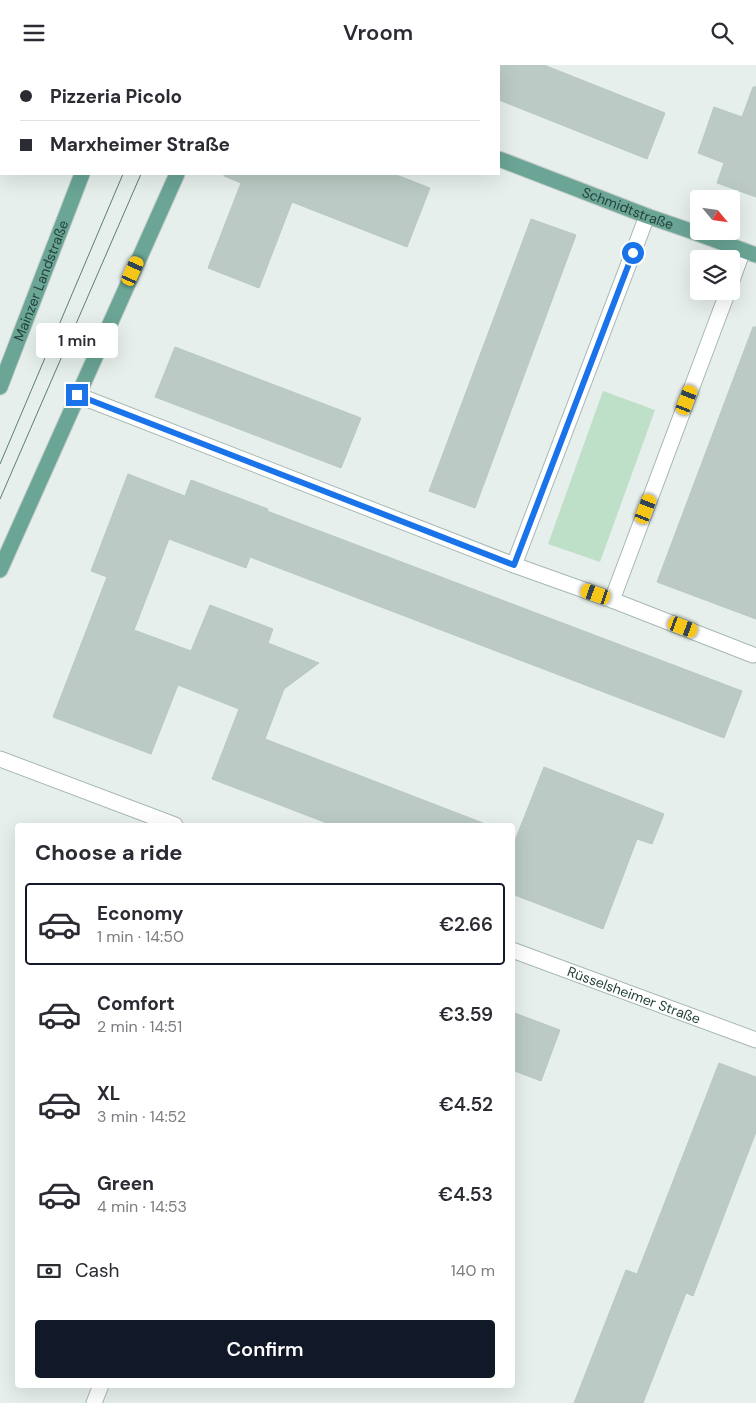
<!DOCTYPE html>
<meta charset="utf-8">
<style>
:root{--surface:#fff;--page:#f7f7f7;--text:#2b2b33;--muted:#7c7c81;--line:#e1e1e2;--accent:#111827}
body{margin:0;font-family:"DM Sans",sans-serif;background:var(--page);color:var(--text);height:100vh;display:flex;flex-direction:column;font-size:19px;white-space:nowrap}
*{box-sizing:border-box;margin:0}
p{font-size:16px;color:var(--muted)}
.icon{flex:none;width:28px;height:28px;fill:none;stroke:currentColor;stroke-width:2;stroke-linecap:round;stroke-linejoin:round}
.map{position:relative;flex:1;overflow:hidden}
.details{position:absolute;left:15px;top:758px;width:500px;height:565px;display:flex;flex-direction:column;background:var(--surface);border-radius:5px;box-shadow:0 5px 20px #0002}
.details>*{flex:none}
.guide{position:absolute;left:0px;top:0px;width:500px;height:110px;box-shadow:0 5px 20px #0002;display:grid;align-content:center;height:110px;padding:0 20px;background:var(--surface)}
.needle{width:32px;rotate:119deg}
.fabs{position:absolute;left:690px;top:125px;display:grid;gap:10px}
.fabs a{display:grid;place-items:center;width:50px;height:50px;border-radius:5px;background:var(--surface);box-shadow:0 5px 20px #0002;font-size:25px}
.end{position:absolute;width:22px;height:22px;margin:-11px;border:6px solid #1a73e8;background:#fff;box-shadow:0 0 0 2px #fff}
.from{border-radius:50%}
.bubble{position:absolute;height:35px;border-radius:5px;background:var(--surface);box-shadow:0 5px 20px #0002;font-size:16px;font-weight:600;line-height:35px;text-align:center}
.car{position:absolute;width:15px;height:30px;margin:-15px -8px;border-radius:6px;box-shadow:0 0 4px 1px #0007;background:linear-gradient(#f5c518 24%,#345 0 40%,#f5c518 0 76%,#345 0 86%,#f5c518 0)}
.guide b{display:flex;align-items:center;gap:18px;height:48px;font-size:19px}
.guide b+b{border-top:1px solid var(--line)}
.guide i{width:12px;height:12px;background:var(--text)}
ul{padding:0;list-style:none}
li{display:flex;align-items:center;gap:15px;height:82px;margin:0 10px 8px;padding:0 10px;border:2px solid transparent;border-radius:5px}
li div{flex:1}
li b{display:block;font-size:19px}
li em{font-style:normal;font-weight:600}
li.selected{border-color:var(--accent)}
li>.icon{width:45px;height:45px;stroke-width:1.5}
h2{padding:0 20px;font-size:22px;line-height:60px}
.pay{display:flex;align-items:center;gap:12px;height:55px;padding:0 20px;font-size:19px}
.pay p{margin-inline-start:auto}
.action{display:flex;gap:10px;margin-top:auto;padding:10px 20px}
.action a{flex:1;height:58px;border-radius:5px;background:var(--accent);color:#fff;font-size:20px;font-weight:600;line-height:58px;text-align:center}
header{display:flex;justify-content:space-between;align-items:center;height:65px;padding:0 20px;background:var(--surface);font-size:22px;font-weight:600}
.map>svg:first-child{display:block}
.green{fill:#bfe0c8}
.building{fill:#bbcac4;stroke:#b8c9c2}
.lines{fill:none;stroke-linecap:round;stroke-linejoin:round}
.minor-casing{stroke:#a8b8b2;stroke-width:17}
.major-casing{stroke:#c2cac8;stroke-width:17}
.minor{stroke:#fff;stroke-width:15}
.major{stroke:#6aa596;stroke-width:15}
.tram{stroke:#5f7d75;stroke-width:1}
.route{stroke:#1a73e8;stroke-width:6}
.labels{text-anchor:middle;dominant-baseline:central;stroke-width:5;stroke-linejoin:round;paint-order:stroke}
.street-label{font-size:14px;fill:#24423a;stroke:#f7fbf9}
</style>
<header><svg class="icon" aria-label="menu" viewBox="0 0 24 24"><path d="M4 6h16M4 12h16M4 18h16"/></svg>Vroom<svg class="icon" aria-label="search" viewBox="0 0 24 24"><circle cx="10" cy="10" r="6"/><path d="M15 15l6 6"/></svg></header>
<div class="map">
<svg width="756" height="1338" viewBox="0 0 756 1338">
<rect width="100%" height="100%" fill="#e6efeb"/>
<polygon class="green" points="603,326 655,345 600,497 548,479"/>
<g class="building">
<polygon points="499,0 544,0 665,48 647,94 499,35"/>
<polygon points="753,22 756,22 756,132 717,118 724,98 698,88 714,42 742,52"/>
<polygon points="224,109 394,109 430,123 407,182 292,137 259,223 208,203 241,118 224,111"/>
<polygon points="531,154 576,170 475,443 429,426"/>
<polygon points="753,262 756,262 756,554 657,517"/>
<polygon points="175,282 361,353 341,403 155,332"/>
<polygon points="128,409 185,431 191,415 268,444 267,446 742,626 724,673 250,492 246,503 169,474 134,565 191,586 210,540 273,564 268,578 319,598 284,624 265,674 483,758 482,760 332,760 212,714 239,644 178,620 151,689 53,652 107,512 91,506"/>
<polygon points="544,702 664,749 652,779 637,774 603,864 512,829 512,783"/>
<polygon points="512,947 560,965 541,1016 512,1005"/>
<polygon points="719,998 756,1012 756,1067 693,1231 686,1228 643,1338 574,1338 626,1205 637,1209"/>
</g>
<g class="lines">
<defs>
<g id="minor">
<polyline points="731,218 743,185"/>
<polyline points="77,330 514,500 612,535 753,590"/>
<polyline points="514,500 647,151"/>
<polyline points="612,535 728,226"/>
<polyline points="0,694 175,760"/>
<path id="s1" d="M 512,885 L 756,975"/>
<polyline points="94,1338 101,1320"/>
</g>
<g id="major">
<polyline points="255,0 259,1"/>
<polyline points="123,1 123,0"/>
<polyline points="169,1 172,0"/>
<polyline points="222,1 223,0"/>
<path id="s2" d="M 499,94 L 647,151 L 688,165 L 756,190"/>
<path id="s3" d="M 0,322 L 82,109"/>
<polyline points="0,505 177,109"/>
</g>
</defs>
<use href="#minor" class="minor-casing"/>
<use href="#major" class="major-casing"/>
<use href="#minor" class="minor"/>
<use href="#major" class="major"/>
<g class="tram">
<polyline points="169,1 170,0"/>
<polyline points="188,1 188,0"/>
<polyline points="0,399 123,109"/>
<polyline points="0,434 141,109"/>
</g>
</g>
<g class="lines">
<polyline class="route" points="77,330 514,500 633,188"/>
</g>
<g class="labels">
<g class="street-label">
<text stroke="none"><textPath href="#s2" startOffset="138">Schmidtstraße</textPath></text>
<text stroke="none"><textPath href="#s3" startOffset="114">Mainzer Landstraße</textPath></text>
<text stroke="none"><textPath href="#s1" startOffset="130">Rüsselsheimer Straße</textPath></text>
</g>
</g>
</svg>
<div class="fabs">
<a><svg class="needle" viewBox="-14 -14 28 28"><path d="M0-13l5 13h-10z" fill="#e53935"/><path d="M0 13l5-13h-10z" fill="#7c7c81"/></svg></a>
<a><svg class="icon" aria-label="layers" viewBox="0 0 24 24"><path d="M12 4l9 5-9 5-9-5zM3 14l9 5 9-5"/></svg></a>
</div>
<i class="end from" style="left:633px;top:188px"></i>
<i class="end" style="left:77px;top:330px"></i>
<div class="bubble" style="left:36px;top:258px;width:82px">1 min</div>
<i class="car" style="left:133px;top:206px;rotate:24deg"></i>
<i class="car" style="left:687px;top:335px;rotate:21deg"></i>
<i class="car" style="left:646px;top:444px;rotate:21deg"></i>
<i class="car" style="left:596px;top:529px;rotate:289deg"></i>
<i class="car" style="left:683px;top:562px;rotate:111deg"></i>
<div class="guide">
<b><i class="from"></i>Pizzeria Picolo</b>
<b><i></i>Marxheimer Straße</b>
</div>
<section class="details">
<h2>Choose a ride</h2>
<ul>
<li class="selected"><svg class="icon" aria-label="car" viewBox="0 0 24 24"><path d="M5 17H2v-5l4-1 3-4h7l3 4 3 1v5h-3M9 17h6M6 11h13"/><circle cx="7" cy="17" r="2"/><circle cx="17" cy="17" r="2"/></svg><div><b>Economy</b><p>1 min · 14:50</p></div><em>€2.66</em></li>
<li><svg class="icon" aria-label="car" viewBox="0 0 24 24"><path d="M5 17H2v-5l4-1 3-4h7l3 4 3 1v5h-3M9 17h6M6 11h13"/><circle cx="7" cy="17" r="2"/><circle cx="17" cy="17" r="2"/></svg><div><b>Comfort</b><p>2 min · 14:51</p></div><em>€3.59</em></li>
<li><svg class="icon" aria-label="car" viewBox="0 0 24 24"><path d="M5 17H2v-5l4-1 3-4h7l3 4 3 1v5h-3M9 17h6M6 11h13"/><circle cx="7" cy="17" r="2"/><circle cx="17" cy="17" r="2"/></svg><div><b>XL</b><p>3 min · 14:52</p></div><em>€4.52</em></li>
<li><svg class="icon" aria-label="car" viewBox="0 0 24 24"><path d="M5 17H2v-5l4-1 3-4h7l3 4 3 1v5h-3M9 17h6M6 11h13"/><circle cx="7" cy="17" r="2"/><circle cx="17" cy="17" r="2"/></svg><div><b>Green</b><p>4 min · 14:53</p></div><em>€4.53</em></li>
</ul>
<div class="pay"><svg class="icon" aria-label="cash" viewBox="0 0 24 24"><path d="M3 7h18v10H3z"/><circle cx="12" cy="12" r="2"/></svg>Cash<p>140 m</p></div>
<div class="action"><a>Confirm</a></div>
</section>
</div>
